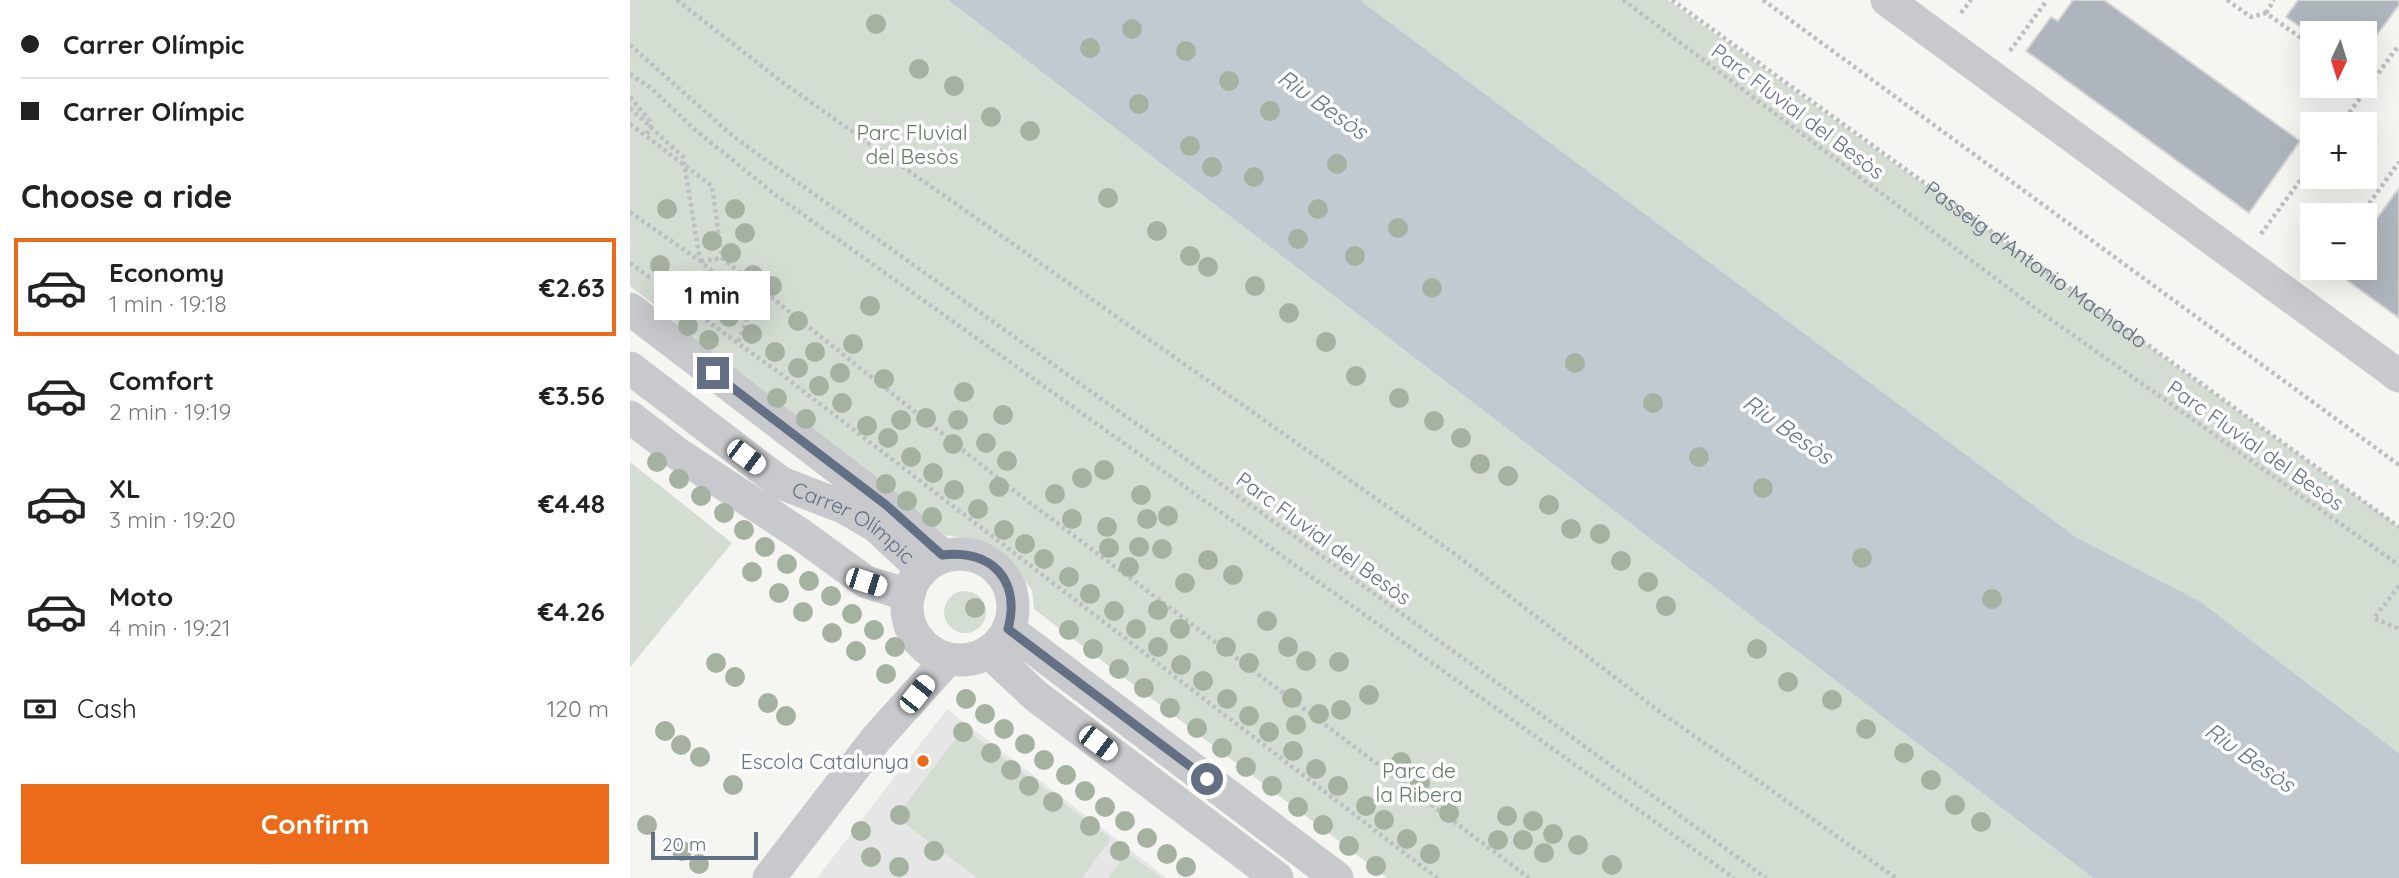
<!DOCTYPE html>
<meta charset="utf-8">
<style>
:root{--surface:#fff;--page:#f6f6f6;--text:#222;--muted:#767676;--line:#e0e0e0;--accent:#eb6b1b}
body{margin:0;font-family:Quicksand,sans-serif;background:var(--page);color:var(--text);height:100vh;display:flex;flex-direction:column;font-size:26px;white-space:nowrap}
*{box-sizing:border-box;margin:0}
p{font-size:23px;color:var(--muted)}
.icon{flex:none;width:38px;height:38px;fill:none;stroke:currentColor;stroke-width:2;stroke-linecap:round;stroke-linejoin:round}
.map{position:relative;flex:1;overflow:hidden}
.side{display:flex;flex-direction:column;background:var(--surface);width:630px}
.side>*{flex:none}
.guide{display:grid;align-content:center;height:154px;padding:0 21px;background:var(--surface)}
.needle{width:46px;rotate:184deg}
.controls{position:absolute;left:1670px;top:21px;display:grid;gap:14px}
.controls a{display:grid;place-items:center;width:77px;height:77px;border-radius:0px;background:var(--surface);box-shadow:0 7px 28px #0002;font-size:35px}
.scale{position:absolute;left:21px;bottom:18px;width:107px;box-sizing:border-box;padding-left:7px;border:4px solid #637084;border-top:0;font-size:19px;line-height:24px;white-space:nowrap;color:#637084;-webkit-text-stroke:5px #fff;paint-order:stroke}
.end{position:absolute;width:32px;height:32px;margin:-16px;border:9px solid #637084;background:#fff;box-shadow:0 0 0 4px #fff}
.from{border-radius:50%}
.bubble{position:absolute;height:49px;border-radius:0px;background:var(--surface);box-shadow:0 7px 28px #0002;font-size:23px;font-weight:700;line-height:49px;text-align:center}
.car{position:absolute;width:21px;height:42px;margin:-21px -10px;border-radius:9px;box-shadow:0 0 5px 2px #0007;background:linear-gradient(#fff 24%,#345 0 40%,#fff 0 76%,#345 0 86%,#fff 0)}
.guide b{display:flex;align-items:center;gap:24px;height:66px;font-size:26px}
.guide b+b{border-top:2px solid var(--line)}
.guide i{width:18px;height:18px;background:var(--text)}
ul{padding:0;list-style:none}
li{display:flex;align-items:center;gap:21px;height:98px;margin:0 14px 10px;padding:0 7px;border:4px solid transparent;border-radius:0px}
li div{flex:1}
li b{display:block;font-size:26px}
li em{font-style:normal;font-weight:700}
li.active{border-color:var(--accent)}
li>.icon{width:63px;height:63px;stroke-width:1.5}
h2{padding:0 21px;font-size:32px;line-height:84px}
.pay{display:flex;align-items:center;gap:18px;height:77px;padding:0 21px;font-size:26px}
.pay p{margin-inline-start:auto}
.action{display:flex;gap:14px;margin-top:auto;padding:14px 21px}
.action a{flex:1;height:80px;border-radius:0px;background:var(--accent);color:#fff;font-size:28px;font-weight:700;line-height:80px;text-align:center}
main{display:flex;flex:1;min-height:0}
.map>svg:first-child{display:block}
.built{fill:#e5e6e5}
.green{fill:#d4ddd2}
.water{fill:#c2cad1}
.building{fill:#afb5bc;stroke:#d6d6d4;stroke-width:2}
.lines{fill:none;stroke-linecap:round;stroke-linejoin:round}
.path{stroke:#bebfc2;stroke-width:4.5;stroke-dasharray:3.5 3.5;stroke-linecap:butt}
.street{stroke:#c7c9cd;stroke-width:33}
.tree{fill:#a5b2a2}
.route{stroke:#637084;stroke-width:9}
.poi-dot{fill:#eb6b1b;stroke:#fff;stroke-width:2.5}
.labels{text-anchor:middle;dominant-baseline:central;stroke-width:7;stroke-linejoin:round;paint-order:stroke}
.street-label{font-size:21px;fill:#637084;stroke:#fff}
.park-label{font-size:21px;fill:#637b62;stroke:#fff}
.poi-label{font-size:21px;fill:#637084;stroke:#fff;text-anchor:end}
.water-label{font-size:23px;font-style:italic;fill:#637888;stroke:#fff}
</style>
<main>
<section class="side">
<div class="guide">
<b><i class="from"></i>Carrer Olímpic</b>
<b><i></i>Carrer Olímpic</b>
</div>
<h2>Choose a ride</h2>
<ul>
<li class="active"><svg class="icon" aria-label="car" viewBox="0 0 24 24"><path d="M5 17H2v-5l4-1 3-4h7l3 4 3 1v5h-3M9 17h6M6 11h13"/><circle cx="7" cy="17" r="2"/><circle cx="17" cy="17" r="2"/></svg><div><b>Economy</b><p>1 min · 19:18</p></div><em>€2.63</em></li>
<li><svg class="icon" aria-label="car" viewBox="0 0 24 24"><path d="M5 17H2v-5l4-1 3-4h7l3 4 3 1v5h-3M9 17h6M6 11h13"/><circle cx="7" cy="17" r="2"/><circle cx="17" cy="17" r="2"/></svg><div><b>Comfort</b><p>2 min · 19:19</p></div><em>€3.56</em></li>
<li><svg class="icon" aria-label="car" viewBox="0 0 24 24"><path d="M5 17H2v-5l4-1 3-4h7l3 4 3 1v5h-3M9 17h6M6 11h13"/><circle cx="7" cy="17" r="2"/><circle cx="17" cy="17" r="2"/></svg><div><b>XL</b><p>3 min · 19:20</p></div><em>€4.48</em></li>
<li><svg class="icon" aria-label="car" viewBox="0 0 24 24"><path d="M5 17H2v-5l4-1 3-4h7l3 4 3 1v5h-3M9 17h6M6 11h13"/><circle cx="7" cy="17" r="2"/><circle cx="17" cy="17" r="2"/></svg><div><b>Moto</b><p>4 min · 19:21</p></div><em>€4.26</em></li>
</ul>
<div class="pay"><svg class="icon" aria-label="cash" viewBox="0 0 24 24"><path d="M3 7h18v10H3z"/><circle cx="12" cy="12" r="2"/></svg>Cash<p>120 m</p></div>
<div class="action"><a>Confirm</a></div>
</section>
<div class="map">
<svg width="1769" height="878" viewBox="0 0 1769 878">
<rect width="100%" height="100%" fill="#f5f5f1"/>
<polygon class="built" points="317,709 537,878 532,878 497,852 478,878 452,878 481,839 266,817 347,878 187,878"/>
<g class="green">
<polygon points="0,0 318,0 1463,878 757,878 404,609 402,590 379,563 343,540 315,535 0,286"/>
<polygon points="730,0 1038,0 1769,527 1769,753 1571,602 1446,537"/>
<polygon points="0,462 102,543 0,667"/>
<circle cx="335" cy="612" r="21"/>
<polygon points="334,728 481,839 452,878 347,878 266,817"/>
<polygon points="497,852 532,878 478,878"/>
</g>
<polygon class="water" points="318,0 730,0 1446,537 1571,602 1769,753 1769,878 1463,878"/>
<g class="building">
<polygon points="1443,0 1474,0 1670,141 1619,213 1396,51 1421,17 1428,21"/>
<polygon points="1668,0 1769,0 1769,5 1734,52 1734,33 1682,33 1682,35 1656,17"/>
<polygon points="1769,188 1769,318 1700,268 1734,268 1734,236"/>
</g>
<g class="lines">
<g class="path">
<polyline points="47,0 152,82 825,554 1026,709 1266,878"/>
<polyline points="993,0 1409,311 1769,565"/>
<path id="s1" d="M 1042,0 L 1769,527"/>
<polyline points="1133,0 1769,465"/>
<polyline points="1597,0 1621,17 1636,13 1682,46"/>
<polyline points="1331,13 1341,0"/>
<polyline points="1636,13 1644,0"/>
<polyline points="0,45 104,137 706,566 1136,878"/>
<polyline points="1380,51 1417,0"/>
<polyline points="0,74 21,88 64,129 147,196 1104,878"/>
<polyline points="0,97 20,121 21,128 16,135"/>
<polyline points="0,108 53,157 70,260"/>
<polyline points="0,124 82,186 92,258 383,490 899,878"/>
<polyline points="1711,124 1769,45"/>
<polyline points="0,212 70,261 122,305 108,343"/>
<polyline points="1731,215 1769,162"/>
<polyline points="1631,234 1682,164"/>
<polyline points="71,261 92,258"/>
<polyline points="0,263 22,279"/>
<polyline points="76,320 155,377 807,878"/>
<polyline points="1769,586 1744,618 1769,629"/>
</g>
<g class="street">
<polyline points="1257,0 1769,376"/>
<polyline points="0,309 256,505 312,555"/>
<path id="s2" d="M 0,368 L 151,483 L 213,507 L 246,526 L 291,568"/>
<polyline points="0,417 48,454 170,534 236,582 279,595"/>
<circle cx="330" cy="607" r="53"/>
<polyline points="378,629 707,878"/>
<polyline points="360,653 406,696 647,878"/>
<polyline points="139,878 246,739 317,660"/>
</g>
</g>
<g class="tree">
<circle cx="246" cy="24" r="10"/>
<circle cx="502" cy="29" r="10"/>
<circle cx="460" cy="48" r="10"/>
<circle cx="556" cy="51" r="10"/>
<circle cx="289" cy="69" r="10"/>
<circle cx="599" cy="81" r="10"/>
<circle cx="324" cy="86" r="10"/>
<circle cx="509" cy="104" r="10"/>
<circle cx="640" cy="111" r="10"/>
<circle cx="361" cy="117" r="10"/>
<circle cx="400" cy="131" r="10"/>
<circle cx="560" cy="146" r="10"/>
<circle cx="707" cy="164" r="10"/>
<circle cx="582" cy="167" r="10"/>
<circle cx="624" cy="177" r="10"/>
<circle cx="478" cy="198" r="10"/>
<circle cx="37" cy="209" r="10"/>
<circle cx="105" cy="209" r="10"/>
<circle cx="688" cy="209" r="10"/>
<circle cx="768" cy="228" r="10"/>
<circle cx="527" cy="231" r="10"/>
<circle cx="115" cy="233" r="10"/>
<circle cx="668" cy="239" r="10"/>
<circle cx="82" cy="241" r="10"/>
<circle cx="101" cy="253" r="10"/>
<circle cx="560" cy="256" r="10"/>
<circle cx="725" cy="256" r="10"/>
<circle cx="30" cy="265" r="10"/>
<circle cx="578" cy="267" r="10"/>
<circle cx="123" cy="275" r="10"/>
<circle cx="55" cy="282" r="10"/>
<circle cx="142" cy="286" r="10"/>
<circle cx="625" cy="286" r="10"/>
<circle cx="802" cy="288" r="10"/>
<circle cx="240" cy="306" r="10"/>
<circle cx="37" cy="308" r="10"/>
<circle cx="659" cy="313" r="10"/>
<circle cx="99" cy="317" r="10"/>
<circle cx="168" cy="321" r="10"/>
<circle cx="58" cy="326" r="10"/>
<circle cx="122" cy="334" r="10"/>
<circle cx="79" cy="340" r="10"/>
<circle cx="696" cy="342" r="10"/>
<circle cx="223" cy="344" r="10"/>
<circle cx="145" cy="352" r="10"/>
<circle cx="185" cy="352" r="10"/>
<circle cx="945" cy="363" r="10"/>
<circle cx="168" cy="368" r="10"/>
<circle cx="210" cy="373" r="10"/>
<circle cx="726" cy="376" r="10"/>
<circle cx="254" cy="379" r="10"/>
<circle cx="189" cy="386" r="10"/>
<circle cx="334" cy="392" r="10"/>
<circle cx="147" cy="398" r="10"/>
<circle cx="769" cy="398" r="10"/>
<circle cx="212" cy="403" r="10"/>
<circle cx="1023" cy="403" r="10"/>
<circle cx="373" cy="415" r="10"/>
<circle cx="296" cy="418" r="10"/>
<circle cx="176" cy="419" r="10"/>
<circle cx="271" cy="420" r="10"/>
<circle cx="328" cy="420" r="10"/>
<circle cx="804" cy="421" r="10"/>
<circle cx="237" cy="426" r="10"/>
<circle cx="258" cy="438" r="10"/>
<circle cx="831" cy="438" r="10"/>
<circle cx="356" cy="443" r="10"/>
<circle cx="323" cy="444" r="10"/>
<circle cx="281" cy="457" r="10"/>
<circle cx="1069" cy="457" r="10"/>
<circle cx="377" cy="461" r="10"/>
<circle cx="27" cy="462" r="10"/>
<circle cx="850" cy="464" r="10"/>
<circle cx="474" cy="470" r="10"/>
<circle cx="303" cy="473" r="10"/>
<circle cx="878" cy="476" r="10"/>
<circle cx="452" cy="478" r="10"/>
<circle cx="49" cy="479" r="10"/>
<circle cx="256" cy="484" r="10"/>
<circle cx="369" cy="487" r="10"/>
<circle cx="1133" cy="488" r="10"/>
<circle cx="324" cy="490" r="10"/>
<circle cx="425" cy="494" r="10"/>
<circle cx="511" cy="495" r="10"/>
<circle cx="71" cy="496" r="10"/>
<circle cx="277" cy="501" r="10"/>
<circle cx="919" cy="505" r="10"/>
<circle cx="348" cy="509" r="10"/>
<circle cx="94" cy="513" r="10"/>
<circle cx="538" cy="516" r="10"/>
<circle cx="302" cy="517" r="10"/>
<circle cx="442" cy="519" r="10"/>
<circle cx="517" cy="519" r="10"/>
<circle cx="477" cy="527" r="10"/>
<circle cx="941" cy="529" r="10"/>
<circle cx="114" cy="530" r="10"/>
<circle cx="374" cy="530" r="10"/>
<circle cx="970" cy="534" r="10"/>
<circle cx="395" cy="544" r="10"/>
<circle cx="135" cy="547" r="10"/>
<circle cx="509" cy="547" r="10"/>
<circle cx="479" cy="548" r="10"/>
<circle cx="532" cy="549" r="10"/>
<circle cx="1232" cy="558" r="10"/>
<circle cx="414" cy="559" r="10"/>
<circle cx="578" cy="560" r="10"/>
<circle cx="991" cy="561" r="10"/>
<circle cx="157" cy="564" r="10"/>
<circle cx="499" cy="567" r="10"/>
<circle cx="122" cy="572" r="10"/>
<circle cx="603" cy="575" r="10"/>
<circle cx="439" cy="577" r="10"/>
<circle cx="179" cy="581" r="10"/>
<circle cx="1018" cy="582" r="10"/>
<circle cx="555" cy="583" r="10"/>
<circle cx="149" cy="593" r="10"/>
<circle cx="460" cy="594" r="10"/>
<circle cx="201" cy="596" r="10"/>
<circle cx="1362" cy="599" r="10"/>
<circle cx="1036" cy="606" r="10"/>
<circle cx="345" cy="608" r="10"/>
<circle cx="528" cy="610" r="10"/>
<circle cx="484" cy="611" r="10"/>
<circle cx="173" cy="612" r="10"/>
<circle cx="222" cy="614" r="10"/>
<circle cx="637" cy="621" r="10"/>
<circle cx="506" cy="629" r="10"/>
<circle cx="550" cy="629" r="10"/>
<circle cx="244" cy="630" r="10"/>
<circle cx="439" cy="630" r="10"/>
<circle cx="202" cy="633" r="10"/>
<circle cx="265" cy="647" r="10"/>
<circle cx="528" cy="647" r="10"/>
<circle cx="596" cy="647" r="10"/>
<circle cx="658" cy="647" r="10"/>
<circle cx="463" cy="649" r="10"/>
<circle cx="1127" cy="649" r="10"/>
<circle cx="226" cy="651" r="10"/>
<circle cx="676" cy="661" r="10"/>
<circle cx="709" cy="662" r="10"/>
<circle cx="86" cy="663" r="10"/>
<circle cx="619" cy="663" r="10"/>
<circle cx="551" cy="665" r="10"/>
<circle cx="489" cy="669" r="10"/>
<circle cx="256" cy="674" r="10"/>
<circle cx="105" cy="677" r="10"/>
<circle cx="573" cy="681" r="10"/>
<circle cx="1158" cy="682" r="10"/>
<circle cx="514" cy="688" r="10"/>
<circle cx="739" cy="695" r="10"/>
<circle cx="662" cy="698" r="10"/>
<circle cx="336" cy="699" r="10"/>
<circle cx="597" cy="699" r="10"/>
<circle cx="1202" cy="700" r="10"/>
<circle cx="138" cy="703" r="10"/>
<circle cx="540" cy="708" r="10"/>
<circle cx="711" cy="710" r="10"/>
<circle cx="355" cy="714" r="10"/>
<circle cx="689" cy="714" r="10"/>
<circle cx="156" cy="716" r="10"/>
<circle cx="619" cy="716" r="10"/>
<circle cx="666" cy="725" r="10"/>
<circle cx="567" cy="728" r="10"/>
<circle cx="374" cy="729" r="10"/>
<circle cx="1236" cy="729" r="10"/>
<circle cx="35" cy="731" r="10"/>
<circle cx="333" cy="732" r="10"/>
<circle cx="639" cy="732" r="10"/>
<circle cx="395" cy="744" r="10"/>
<circle cx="51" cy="745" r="10"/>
<circle cx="592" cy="748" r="10"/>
<circle cx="663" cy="751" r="10"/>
<circle cx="361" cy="753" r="10"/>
<circle cx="1274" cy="753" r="10"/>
<circle cx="70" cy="757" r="10"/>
<circle cx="414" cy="760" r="10"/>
<circle cx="771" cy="762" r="10"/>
<circle cx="616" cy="767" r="10"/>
<circle cx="686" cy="769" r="10"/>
<circle cx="381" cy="770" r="10"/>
<circle cx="436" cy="775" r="10"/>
<circle cx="1301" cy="780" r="10"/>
<circle cx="790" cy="783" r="10"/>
<circle cx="103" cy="785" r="10"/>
<circle cx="399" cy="786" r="10"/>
<circle cx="642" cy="786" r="10"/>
<circle cx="708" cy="786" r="10"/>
<circle cx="455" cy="791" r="10"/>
<circle cx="423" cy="802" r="10"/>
<circle cx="1325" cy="805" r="10"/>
<circle cx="736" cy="806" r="10"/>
<circle cx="475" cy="807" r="10"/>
<circle cx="668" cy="807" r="10"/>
<circle cx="819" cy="813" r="10"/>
<circle cx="270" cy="815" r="10"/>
<circle cx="877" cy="816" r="10"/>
<circle cx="754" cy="820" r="10"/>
<circle cx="495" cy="821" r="10"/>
<circle cx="903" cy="821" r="10"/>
<circle cx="1351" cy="822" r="10"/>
<circle cx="17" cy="825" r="10"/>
<circle cx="693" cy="825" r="10"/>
<circle cx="460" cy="826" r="10"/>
<circle cx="231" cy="831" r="10"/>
<circle cx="923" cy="834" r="10"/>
<circle cx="517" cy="838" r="10"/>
<circle cx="777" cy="839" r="10"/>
<circle cx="868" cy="840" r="10"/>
<circle cx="893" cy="840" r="10"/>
<circle cx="948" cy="845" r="10"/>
<circle cx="719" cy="846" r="10"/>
<circle cx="52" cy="851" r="10"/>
<circle cx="304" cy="851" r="10"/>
<circle cx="490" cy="851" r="10"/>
<circle cx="914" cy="853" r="10"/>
<circle cx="537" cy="854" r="10"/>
<circle cx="800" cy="854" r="10"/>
<circle cx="241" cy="857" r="10"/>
<circle cx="69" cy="864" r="10"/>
<circle cx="982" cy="865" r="10"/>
<circle cx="746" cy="866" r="10"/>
<circle cx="269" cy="867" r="10"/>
<circle cx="556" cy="867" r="10"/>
</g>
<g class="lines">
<path class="route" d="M 83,373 L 256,505 L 312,555 C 362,549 391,580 378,629 L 577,779"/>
</g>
<circle class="poi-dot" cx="293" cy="761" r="7"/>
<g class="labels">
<g class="street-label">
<text transform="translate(1168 111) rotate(37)">Parc Fluvial del Besòs</text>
<text stroke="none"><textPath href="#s1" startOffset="450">Passeig d'Antonio Machado</textPath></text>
<text transform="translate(1626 445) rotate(35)">Parc Fluvial del Besòs</text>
<text stroke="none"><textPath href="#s2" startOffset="273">Carrer Olímpic</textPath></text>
<text transform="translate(694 538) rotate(36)">Parc Fluvial del Besòs</text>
</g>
<g class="park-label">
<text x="282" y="132">Parc Fluvial<tspan x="282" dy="24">del Besòs</tspan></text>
<text x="789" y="770">Parc de<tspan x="789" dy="24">la Ribera</tspan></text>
</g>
<g class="poi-label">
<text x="279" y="761">Escola Catalunya</text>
</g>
<g class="water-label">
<text transform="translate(693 104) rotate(35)">Riu Besòs</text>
<text transform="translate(1158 429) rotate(35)">Riu Besòs</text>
<text transform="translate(1620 757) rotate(35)">Riu Besòs</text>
</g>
</g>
</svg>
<div class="controls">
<a><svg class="needle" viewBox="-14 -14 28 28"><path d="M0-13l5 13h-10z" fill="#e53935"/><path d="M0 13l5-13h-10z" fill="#767676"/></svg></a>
<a>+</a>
<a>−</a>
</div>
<div class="scale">20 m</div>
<i class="end from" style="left:577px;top:779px"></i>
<i class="end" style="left:83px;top:373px"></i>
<div class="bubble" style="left:24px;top:271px;width:116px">1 min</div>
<i class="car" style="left:116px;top:457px;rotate:127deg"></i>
<i class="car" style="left:236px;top:582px;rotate:108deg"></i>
<i class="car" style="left:287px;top:694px;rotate:39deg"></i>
<i class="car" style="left:468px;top:743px;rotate:127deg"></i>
</div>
</main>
